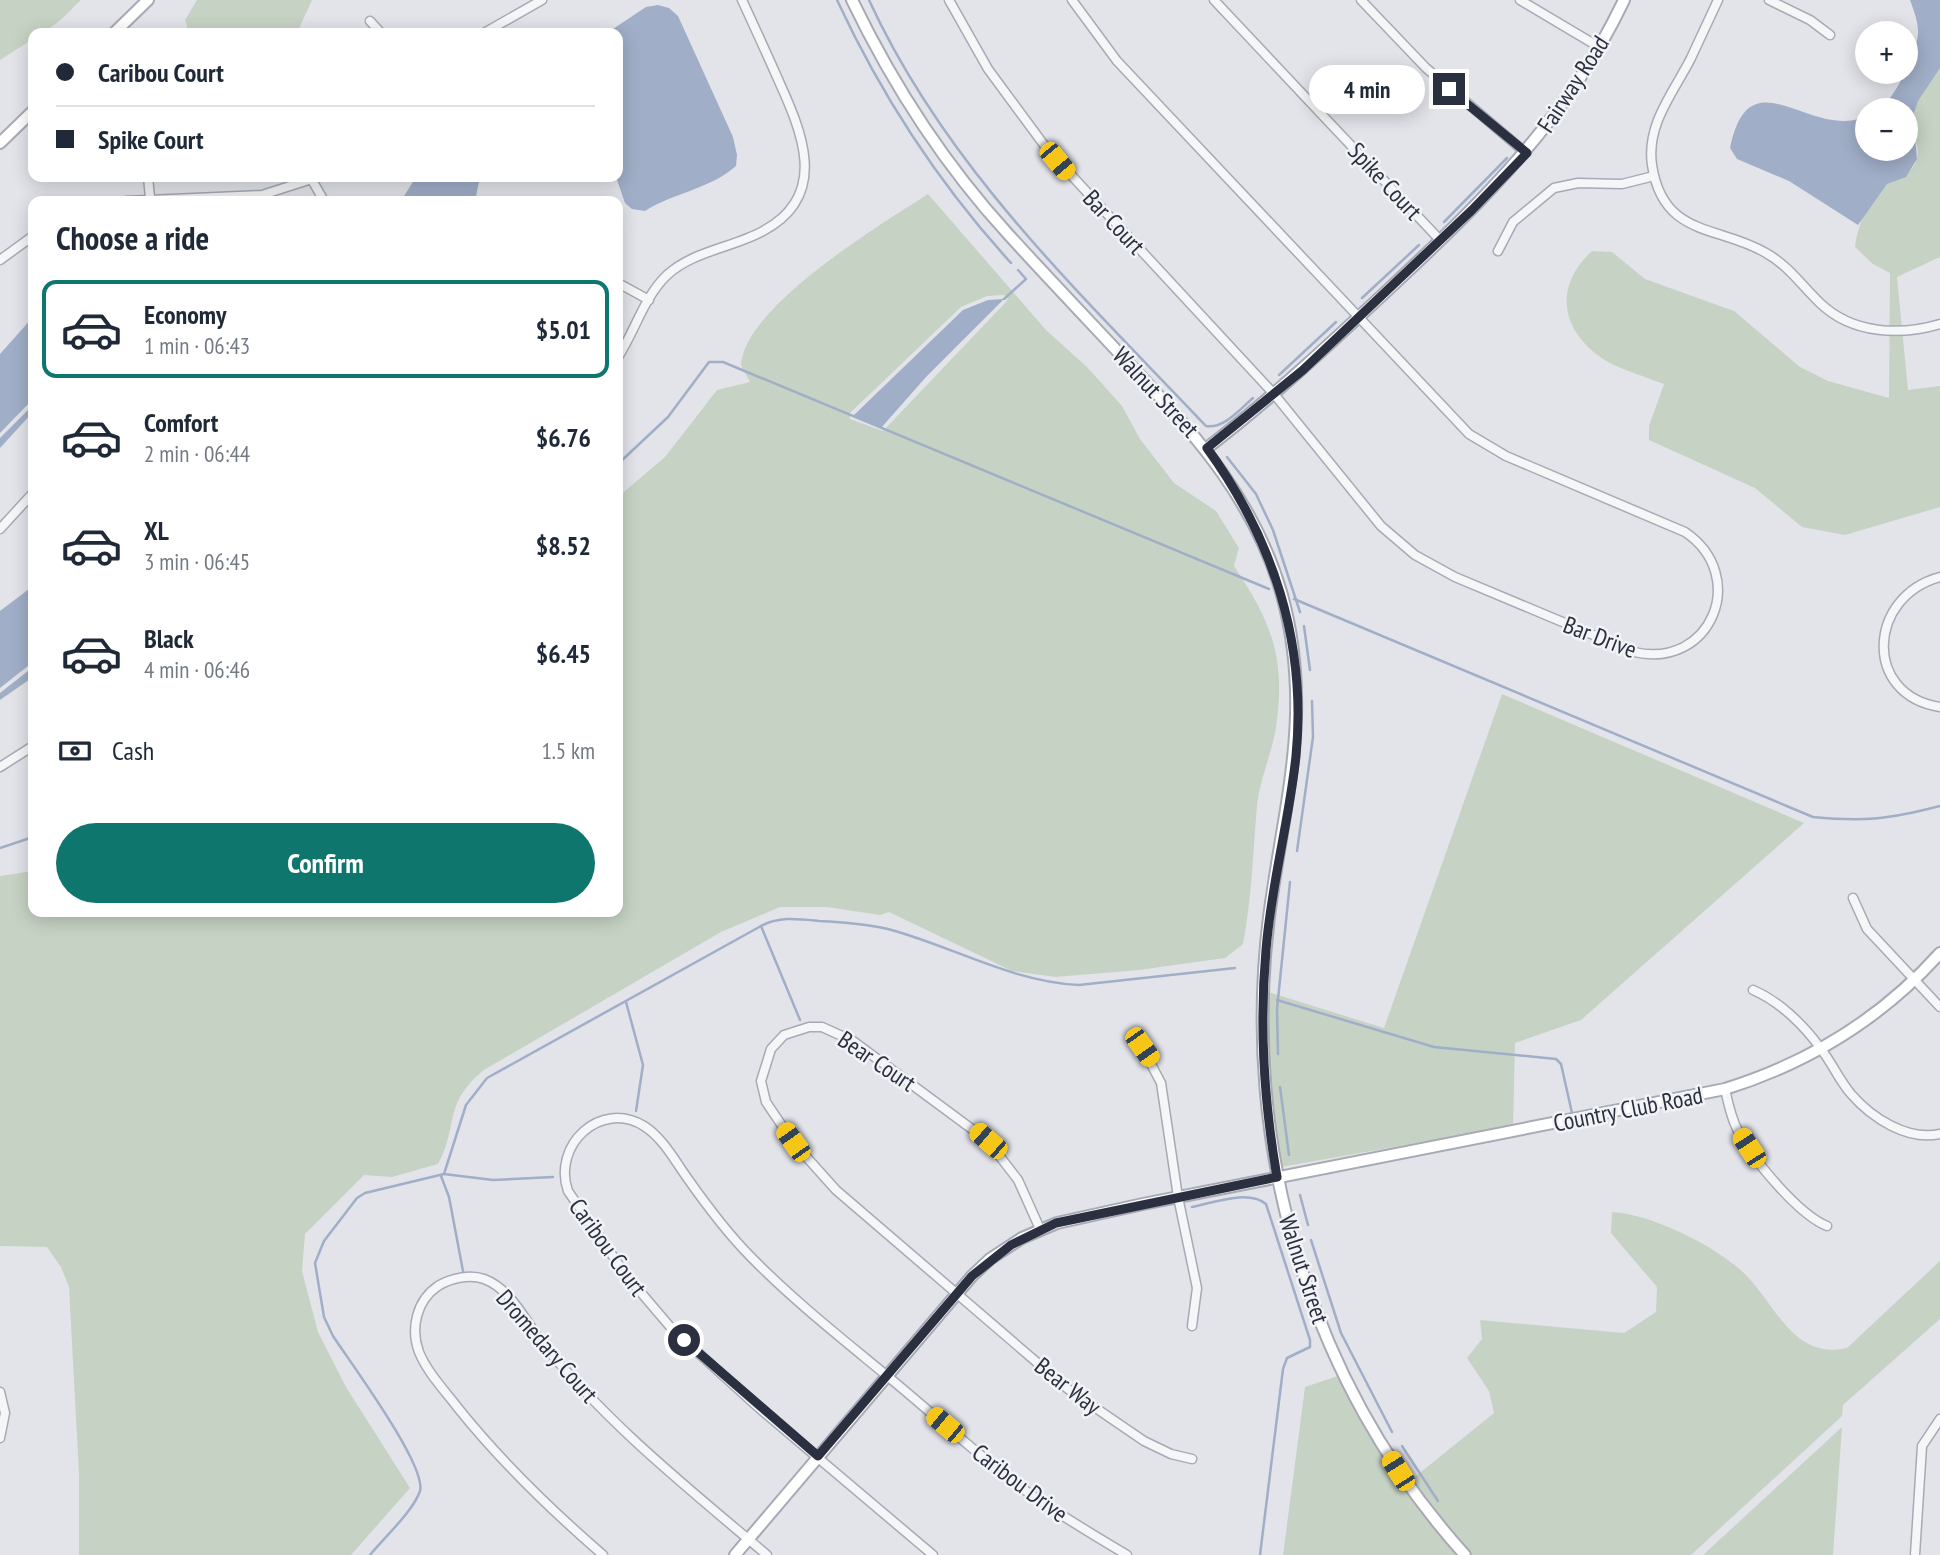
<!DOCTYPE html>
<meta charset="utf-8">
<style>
:root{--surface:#fff;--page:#f6f6f7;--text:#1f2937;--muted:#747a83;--line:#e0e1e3;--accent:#0f766e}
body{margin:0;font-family:"PT Sans Narrow",sans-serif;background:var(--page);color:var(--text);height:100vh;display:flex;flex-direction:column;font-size:26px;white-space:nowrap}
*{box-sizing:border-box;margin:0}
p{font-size:23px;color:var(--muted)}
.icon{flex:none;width:38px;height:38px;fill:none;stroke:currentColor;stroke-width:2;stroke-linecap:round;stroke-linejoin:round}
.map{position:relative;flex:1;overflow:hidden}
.details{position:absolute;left:28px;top:196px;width:595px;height:721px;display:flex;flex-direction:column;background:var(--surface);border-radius:14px;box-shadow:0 4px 18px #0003}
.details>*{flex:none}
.banner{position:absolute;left:28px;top:28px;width:595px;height:154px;border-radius:14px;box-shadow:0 4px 18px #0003;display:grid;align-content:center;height:154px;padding:0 28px;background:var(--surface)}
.tools{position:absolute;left:1855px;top:21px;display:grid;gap:14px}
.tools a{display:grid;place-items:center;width:63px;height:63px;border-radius:50%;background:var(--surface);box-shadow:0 4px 18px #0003;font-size:35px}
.end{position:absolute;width:32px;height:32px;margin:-16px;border:9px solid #2b3041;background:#fff;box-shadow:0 0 0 4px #fff}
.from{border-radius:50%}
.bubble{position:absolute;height:49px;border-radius:24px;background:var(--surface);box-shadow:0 4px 18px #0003;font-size:23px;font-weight:600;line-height:49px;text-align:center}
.car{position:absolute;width:21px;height:42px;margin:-21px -10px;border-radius:9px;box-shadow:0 0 5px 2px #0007;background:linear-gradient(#f5c518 24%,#345 0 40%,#f5c518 0 76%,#345 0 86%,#f5c518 0)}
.banner b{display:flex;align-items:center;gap:24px;height:66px;font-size:26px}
.banner b+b{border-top:2px solid var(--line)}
.banner i{width:18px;height:18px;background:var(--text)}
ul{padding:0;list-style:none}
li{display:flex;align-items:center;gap:21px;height:98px;margin:0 14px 10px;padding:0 14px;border:4px solid transparent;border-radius:14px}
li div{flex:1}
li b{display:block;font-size:26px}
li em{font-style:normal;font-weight:600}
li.active{border-color:var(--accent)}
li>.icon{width:63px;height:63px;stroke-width:1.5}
h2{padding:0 28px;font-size:32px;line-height:84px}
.pay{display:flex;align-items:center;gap:18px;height:77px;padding:0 28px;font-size:26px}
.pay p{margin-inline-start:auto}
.cta{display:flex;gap:14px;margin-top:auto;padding:14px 28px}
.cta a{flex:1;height:80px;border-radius:42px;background:var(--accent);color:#fff;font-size:28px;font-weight:600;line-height:80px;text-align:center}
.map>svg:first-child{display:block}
.green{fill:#c6d3c4;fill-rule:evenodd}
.water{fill:#a0aec7}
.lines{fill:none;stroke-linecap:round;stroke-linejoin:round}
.stream{stroke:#a0aec7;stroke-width:2.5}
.street-casing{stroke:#a7aab4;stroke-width:11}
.secondary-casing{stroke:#a7aab4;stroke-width:14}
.street{stroke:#f5f6f8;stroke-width:8}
.secondary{stroke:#fff;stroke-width:10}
.route{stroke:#2b3041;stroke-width:9}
.labels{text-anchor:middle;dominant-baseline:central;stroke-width:5;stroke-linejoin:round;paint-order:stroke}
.street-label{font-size:24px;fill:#2b3041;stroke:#f2f3f7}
</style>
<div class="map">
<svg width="1940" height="1555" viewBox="0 0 1940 1555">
<rect width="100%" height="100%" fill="#e2e4ea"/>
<g class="green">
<path d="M 0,0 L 81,0 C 68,12 52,33 33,33 L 33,39 L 0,60 Z"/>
<polygon points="197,0 312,0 297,33 189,33 185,20"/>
<path d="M 1940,68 L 1940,257 L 1897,277 L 1908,390 L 1940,386 L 1940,507 L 1845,535 L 1802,527 L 1755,488 L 1649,440 L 1649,426 L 1664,384 C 1646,377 1625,371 1608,362 C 1562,335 1551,288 1592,251 L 1612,252 L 1645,279 L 1734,311 L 1800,367 L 1828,381 L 1889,398 L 1890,273 L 1873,264 L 1855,247 C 1858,224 1868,200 1886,185 C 1898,175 1912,177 1917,158 C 1920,148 1915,140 1913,131 C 1907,108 1928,85 1940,68 Z"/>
<path d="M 928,194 L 1046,330 L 1088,368 L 1122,406 L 1140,439 L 1174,483 L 1216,511 L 1239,548 L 1234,566 C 1272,623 1286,658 1276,727 C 1272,753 1260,779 1257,805 C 1253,852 1252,897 1243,944 L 1225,958 L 1139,970 L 1055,977 L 1012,971 L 889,912 L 880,915 L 827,907 L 780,907 L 721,932 L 484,1070 C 442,1104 459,1127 438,1164 L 392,1177 L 364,1175 L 305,1234 L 302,1271 L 318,1332 L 346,1387 L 410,1488 L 351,1555 L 79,1555 L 79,1474 L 69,1287 L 61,1267 L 47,1247 L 0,1246 L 0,876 L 33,871 L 33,912 L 618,912 L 618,497 L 665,457 L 717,390 L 750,382 L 741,365 C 745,306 880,225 928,194 ZM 1004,295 L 1008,298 L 1006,302 L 883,431 L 850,419 L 850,413 L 961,307 L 987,296 Z"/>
<polygon points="1502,694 1804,823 1581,1020 1515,1043 1513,1126 1281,1167 1268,1062 1268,992 1384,1028"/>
<path d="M 1612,1212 C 1652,1214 1718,1247 1746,1275 C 1777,1307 1794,1360 1847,1348 L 1940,1261 L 1940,1319 L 1843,1405 L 1842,1416 L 1691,1555 L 1472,1555 L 1411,1480 L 1494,1413 L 1489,1391 L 1467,1358 L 1482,1339 L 1480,1320 L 1624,1333 L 1656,1312 L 1657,1287 L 1611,1233 Z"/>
<polygon points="1338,1376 1401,1487 1458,1555 1283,1555 1305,1387"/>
<polygon points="1842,1427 1833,1555 1703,1555"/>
</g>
<g class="water">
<path d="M 1910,0 L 1940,0 L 1940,68 L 1918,101 L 1913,116 L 1917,159 L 1906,177 L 1887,184 L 1858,225 L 1789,181 L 1737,159 L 1730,148 C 1750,52 1810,142 1867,116 L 1867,149 L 1906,149 L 1906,110 L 1879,110 C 1895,98 1918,52 1918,32 C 1918,21 1914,11 1910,0 Z"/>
<path d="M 658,5 L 669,8 L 678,16 L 733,137 L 737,155 L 736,166 C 710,189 673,193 645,211 L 632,209 L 625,203 L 616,177 L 618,33 L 607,33 L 646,7 Z"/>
<polygon points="416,177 480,177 475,201 401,201"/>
<polygon points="1004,299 926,377 881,428 853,416 963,310 988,300"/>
<polygon points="33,317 33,399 0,433 0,354"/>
<polygon points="33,405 33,412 0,448 0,438"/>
<polygon points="33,586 33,662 0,688 0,611"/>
<polygon points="33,667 33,677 0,700 0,693"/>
</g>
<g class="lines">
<g class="stream">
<path d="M 837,0 C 882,97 939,184 1011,263"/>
<path d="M 869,0 C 946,168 1081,294 1206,426 C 1224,429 1240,409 1253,398"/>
<polyline points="1444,222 1507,158"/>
<polyline points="1362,298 1419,245"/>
<polyline points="1004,299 1026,279 1018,270"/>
<polyline points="1279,375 1336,322"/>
<polyline points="1227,457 1256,494 1273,530 1300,612"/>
<polyline points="618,464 668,417 709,362 723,362 1269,589"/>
<path d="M 1294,599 L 1813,817 C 1865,822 1890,819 1940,806"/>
<polyline points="1304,626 1310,670"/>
<polyline points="0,848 33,837"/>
<polyline points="1297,851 1313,737 1312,701"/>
<polyline points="761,926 800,1020"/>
<polyline points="1277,1000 1434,1047 1556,1059 1561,1064 1572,1113"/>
<polyline points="626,1002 643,1065 636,1111"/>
<polyline points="1278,1054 1277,1009 1290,882"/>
<polyline points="1280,1087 1289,1155"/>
<polyline points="444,1174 493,1180 553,1177"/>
<polyline points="441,1176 449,1197 463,1271"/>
<polyline points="1300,1195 1308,1225"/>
<path d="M 1192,1207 C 1213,1203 1248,1189 1266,1204 L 1310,1340 L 1310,1347 L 1287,1358 L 1283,1369 L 1260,1555"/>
<polyline points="1311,1240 1341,1333 1392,1432"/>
<polyline points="1402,1446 1438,1501"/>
<path d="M 370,1555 C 383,1539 414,1510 420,1491 C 427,1466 350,1362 333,1336 L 324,1317 L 315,1263 L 324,1241 L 357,1198 L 365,1193 L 444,1174 L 466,1105 L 487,1078 L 761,926 C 779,916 799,919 819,921 C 842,922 866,924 888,929 C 952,946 1012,982 1079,985 L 1235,968"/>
</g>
<defs>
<g id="street">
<path d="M 949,0 L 988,69 L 1047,149 L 1274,394 L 1381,526 L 1415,555 L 1455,577 L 1634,652 C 1711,670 1750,576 1685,532 L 1506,456 L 1469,434 L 1117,61 L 1072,0"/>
<polyline points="1214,0 1440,240"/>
<polyline points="1361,0 1426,68 1526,153"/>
<polyline points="1520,0 1599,47"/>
<path d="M 1718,0 C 1709,19 1700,39 1691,58 C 1674,92 1646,124 1652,165 C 1663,238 1719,225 1766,253 C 1789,266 1802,286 1820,303 C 1852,334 1900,336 1940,324"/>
<polyline points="1769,0 1810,20 1830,35"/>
<polyline points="370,21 381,33"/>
<polyline points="484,33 542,0"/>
<polyline points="148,177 150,198"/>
<polyline points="312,180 324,201"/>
<polyline points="126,201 262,195 318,177"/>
<polyline points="1498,251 1513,222 1554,188 1578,183 1622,184 1654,176"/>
<polyline points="0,260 33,236"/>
<polyline points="618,283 649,300"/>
<path d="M 618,357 C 635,331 644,297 667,275 C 693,251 732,248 763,231 C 831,195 801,130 777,77 C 766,52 754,26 742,0"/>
<polyline points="0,529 33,493"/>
<path d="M 1940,577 C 1868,596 1862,695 1940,707"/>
<polyline points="0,767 33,746"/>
<polyline points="1853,898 1867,929 1940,1007"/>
<path d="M 1753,990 C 1779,1001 1804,1025 1821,1049 C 1832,1063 1839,1080 1851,1094 C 1872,1118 1907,1141 1940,1134"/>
<polyline points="1142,1047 1161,1083 1178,1197 1197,1288 1192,1326"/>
<path d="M 1725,1089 C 1728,1103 1731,1118 1738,1131 C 1753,1160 1798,1214 1827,1226"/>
<polyline points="1040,1229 1018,1180 988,1141 853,1041 822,1027 809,1027 784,1035 771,1049 761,1081 766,1102 793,1142 836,1190 1068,1389 1144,1441 1171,1454 1192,1459"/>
<polyline points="0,1392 5,1413 0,1438"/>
<path d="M 603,1555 C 550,1509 502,1463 458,1408 C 445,1391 427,1372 419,1352 C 410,1328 417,1300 438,1286 C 451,1278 470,1274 484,1279 C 511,1289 524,1319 541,1341 C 606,1423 688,1488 767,1555"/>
<path d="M 933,1555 L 759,1408 L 672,1329 L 626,1275 L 568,1191 C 552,1146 600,1099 644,1126 C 663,1138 675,1161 688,1179 C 707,1206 727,1233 751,1257 C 792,1299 840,1337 886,1375 C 935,1415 981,1459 1033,1496 C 1063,1517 1095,1536 1127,1555"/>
<polyline points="1915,1555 1922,1446 1940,1419"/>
</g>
<g id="secondary">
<path d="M 852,0 C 893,85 944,164 1008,234 C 1049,279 1092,324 1134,369 C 1198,437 1256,503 1282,595 C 1314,712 1284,802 1269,917 C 1240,1146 1310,1384 1465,1555"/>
<polyline points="114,33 148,0"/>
<polyline points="0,143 33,111"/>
<path d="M 1207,448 C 1272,398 1331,343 1391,287 C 1485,199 1568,118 1624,0"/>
<path d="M 735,1555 L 972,1276 L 990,1259 L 1022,1238 L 1057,1223 L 1143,1204 L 1725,1089 C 1808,1063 1882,1018 1940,953"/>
</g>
</defs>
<use href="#street" class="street-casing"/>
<use href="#secondary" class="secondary-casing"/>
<use href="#street" class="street"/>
<use href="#secondary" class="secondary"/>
</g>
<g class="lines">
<path class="route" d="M 684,1340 L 818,1456 L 972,1276 L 1011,1245 L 1056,1223 L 1277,1177 C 1264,1102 1259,1027 1266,950 C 1271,885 1289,822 1296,756 C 1307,643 1273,539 1207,448 L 1303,370 L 1472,210 L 1527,153 L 1449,89"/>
</g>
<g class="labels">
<g class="street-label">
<text transform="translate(1573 84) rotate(-57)">Fairway Road</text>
<text transform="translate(1385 181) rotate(47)">Spike Court</text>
<text transform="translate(1114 222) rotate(47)">Bar Court</text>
<text transform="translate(1156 392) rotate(47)">Walnut Street</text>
<text transform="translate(1600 637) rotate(21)">Bar Drive</text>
<text transform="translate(877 1061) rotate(34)">Bear Court</text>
<text transform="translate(1628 1109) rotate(-11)">Country Club Road</text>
<text transform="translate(608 1247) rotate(54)">Caribou Court</text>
<text transform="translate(1304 1269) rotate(72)">Walnut Street</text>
<text transform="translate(547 1346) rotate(49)">Dromedary Court</text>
<text transform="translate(1068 1386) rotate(38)">Bear Way</text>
<text transform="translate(1020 1483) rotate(37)">Caribou Drive</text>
</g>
</g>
</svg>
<div class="tools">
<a>+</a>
<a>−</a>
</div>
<i class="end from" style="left:684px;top:1340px"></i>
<i class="end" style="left:1449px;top:89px"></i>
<div class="bubble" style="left:1309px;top:65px;width:116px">4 min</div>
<i class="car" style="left:1057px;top:161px;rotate:140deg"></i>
<i class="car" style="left:1142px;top:1047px;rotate:145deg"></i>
<i class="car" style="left:988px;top:1141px;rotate:311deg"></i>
<i class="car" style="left:793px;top:1142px;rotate:325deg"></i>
<i class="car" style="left:1749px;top:1148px;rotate:327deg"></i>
<i class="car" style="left:945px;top:1425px;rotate:310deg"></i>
<i class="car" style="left:1398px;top:1471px;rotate:328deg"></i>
<div class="banner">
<b><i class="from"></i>Caribou Court</b>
<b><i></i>Spike Court</b>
</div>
<section class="details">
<h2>Choose a ride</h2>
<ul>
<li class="active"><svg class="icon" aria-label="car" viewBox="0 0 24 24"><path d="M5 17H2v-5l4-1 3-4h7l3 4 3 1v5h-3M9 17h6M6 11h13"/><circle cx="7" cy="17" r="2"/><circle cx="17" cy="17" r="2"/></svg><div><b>Economy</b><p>1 min · 06:43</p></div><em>$5.01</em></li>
<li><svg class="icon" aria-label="car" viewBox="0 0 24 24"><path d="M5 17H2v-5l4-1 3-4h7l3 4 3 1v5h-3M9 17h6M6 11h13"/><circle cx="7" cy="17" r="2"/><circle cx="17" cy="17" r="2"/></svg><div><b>Comfort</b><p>2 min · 06:44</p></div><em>$6.76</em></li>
<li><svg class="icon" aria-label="car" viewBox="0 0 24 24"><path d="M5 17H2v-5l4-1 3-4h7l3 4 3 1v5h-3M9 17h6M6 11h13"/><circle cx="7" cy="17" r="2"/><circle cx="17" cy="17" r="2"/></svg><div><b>XL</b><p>3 min · 06:45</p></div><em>$8.52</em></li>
<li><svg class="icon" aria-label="car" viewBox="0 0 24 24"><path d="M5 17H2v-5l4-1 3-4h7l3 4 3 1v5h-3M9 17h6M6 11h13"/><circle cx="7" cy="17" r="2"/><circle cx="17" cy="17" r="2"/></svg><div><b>Black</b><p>4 min · 06:46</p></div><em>$6.45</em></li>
</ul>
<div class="pay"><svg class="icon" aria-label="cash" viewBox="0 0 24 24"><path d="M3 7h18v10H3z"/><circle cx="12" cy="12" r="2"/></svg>Cash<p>1.5 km</p></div>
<div class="cta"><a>Confirm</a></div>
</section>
</div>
